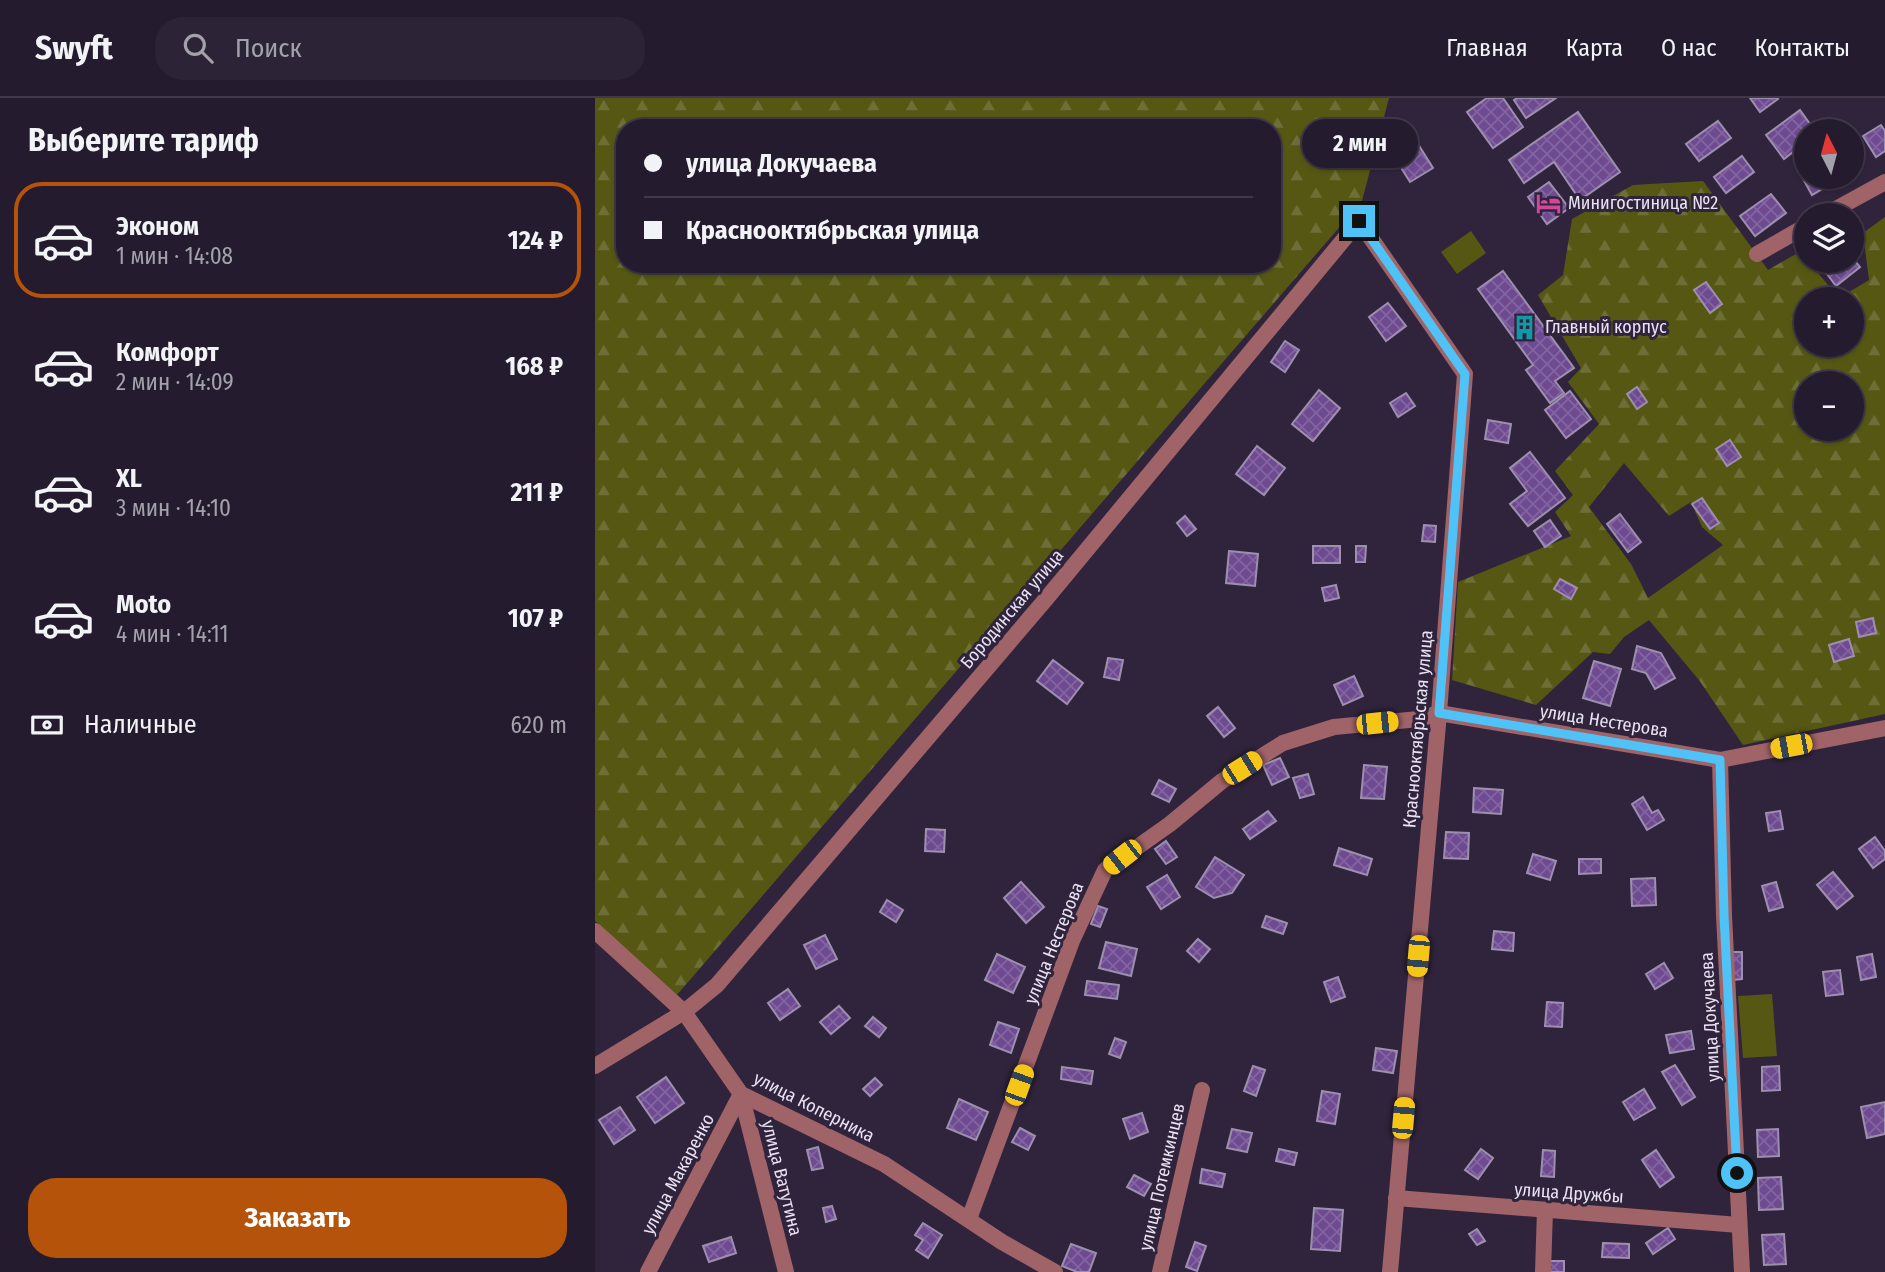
<!DOCTYPE html>
<html lang="ru">
<meta charset="utf-8">
<style>
:root{--surface:#241b2e;--page:#2c2436;--text:#f1f3f6;--muted:#a3a1aa;--line:#41394a;--accent:#b45309}
body{margin:0;font-family:"Fira Sans Condensed",sans-serif;background:var(--page);color:var(--text);height:100vh;display:flex;flex-direction:column;font-size:26px;white-space:nowrap}
*{box-sizing:border-box;margin:0}
p{font-size:23px;color:var(--muted)}
.icon{flex:none;width:38px;height:38px;fill:none;stroke:currentColor;stroke-width:2;stroke-linecap:round;stroke-linejoin:round}
.map{position:relative;flex:1;overflow:hidden}
.drawer{display:flex;flex-direction:column;background:var(--surface);width:595px}
.drawer>*{flex:none}
.top-card{position:absolute;left:21px;top:21px;width:665px;height:154px;border-radius:28px;box-shadow:0 2px 5px #0004,0 0 0 2px var(--line);display:grid;align-content:center;height:154px;padding:0 28px;background:var(--surface)}
.needle{width:46px;rotate:354deg}
.buttons{position:absolute;left:1199px;top:21px;display:grid;gap:14px}
.buttons a{display:grid;place-items:center;width:70px;height:70px;border-radius:50%;background:var(--surface);box-shadow:0 2px 5px #0004,0 0 0 2px var(--line);font-size:35px}
.end{position:absolute;width:32px;height:32px;margin:-16px;border:9px solid #4fc3f7;background:#111;box-shadow:0 0 0 4px #111}
.from{border-radius:50%}
.bubble{position:absolute;height:49px;border-radius:24px;background:var(--surface);box-shadow:0 2px 5px #0004,0 0 0 2px var(--line);font-size:23px;font-weight:700;line-height:49px;text-align:center}
.car{position:absolute;width:21px;height:42px;margin:-21px -10px;border-radius:9px;box-shadow:0 0 5px 2px #0007;background:linear-gradient(#f5c518 24%,#345 0 40%,#f5c518 0 76%,#345 0 86%,#f5c518 0)}
.top-card b{display:flex;align-items:center;gap:24px;height:66px;font-size:26px}
.top-card b+b{border-top:2px solid var(--line)}
.top-card i{width:18px;height:18px;background:var(--text)}
ul{padding:0;list-style:none}
li{display:flex;align-items:center;gap:21px;height:116px;margin:0 14px 10px;padding:0 14px;border:4px solid transparent;border-radius:28px}
li div{flex:1}
li b{display:block;font-size:26px}
li em{font-style:normal;font-weight:700}
li.active{border-color:var(--accent)}
li>.icon{width:63px;height:63px;stroke-width:1.5}
h2{padding:0 28px;font-size:32px;line-height:84px}
.pay{display:flex;align-items:center;gap:18px;height:77px;padding:0 28px;font-size:26px}
.pay p{margin-inline-start:auto}
.cta{display:flex;gap:14px;margin-top:auto;padding:14px 28px}
.cta a{flex:1;height:80px;border-radius:28px;background:var(--accent);color:#fff;font-size:28px;font-weight:700;line-height:80px;text-align:center}
header{display:flex;align-items:center;gap:42px;box-sizing:border-box;height:98px;padding:0 35px;background:var(--surface);border-bottom:2px solid var(--line)}
header strong{font-size:33px}
nav{display:flex;gap:38px;margin-inline-start:auto;font-size:24px}
.search{width:490px;height:63px;background:var(--page);display:flex;align-items:center;gap:18px;box-sizing:border-box;padding:0 24px;border-radius:28px;color:var(--muted);font-size:26px}
main{display:flex;flex:1;min-height:0}
.map>svg:first-child{display:block}
.forest{fill:url(#forest-firs);fill-rule:evenodd}
.garden{fill:#555713}
.building{fill:url(#building-cross-hatch);stroke:#9d8fae;stroke-width:2}
.lines{fill:none;stroke-linecap:round;stroke-linejoin:round}
.minor{stroke:#a06368;stroke-width:16}
.route{stroke:#4fc3f7;stroke-width:9}
.labels{text-anchor:middle;dominant-baseline:central;stroke-width:6;stroke-linejoin:round;paint-order:stroke}
.poi-label{font-size:18px;fill:#e9e2f3;stroke:#30243d;text-anchor:start}
.street-label{font-size:18px;fill:#e9e2f3;stroke:#30243d}
</style>
<header>
<strong>Swyft</strong>
<div class="search"><svg class="icon" aria-label="search" viewBox="0 0 24 24"><circle cx="10" cy="10" r="6"/><path d="M15 15l6 6"/></svg>Поиск</div>
<nav><a>Главная</a><a>Карта</a><a>О нас</a><a>Контакты</a></nav>
</header>
<main>
<section class="drawer">
<h2>Выберите тариф</h2>
<ul>
<li class="active"><svg class="icon" aria-label="car" viewBox="0 0 24 24"><path d="M5 17H2v-5l4-1 3-4h7l3 4 3 1v5h-3M9 17h6M6 11h13"/><circle cx="7" cy="17" r="2"/><circle cx="17" cy="17" r="2"/></svg><div><b>Эконом</b><p>1 мин · 14:08</p></div><em>124 ₽</em></li>
<li><svg class="icon" aria-label="car" viewBox="0 0 24 24"><path d="M5 17H2v-5l4-1 3-4h7l3 4 3 1v5h-3M9 17h6M6 11h13"/><circle cx="7" cy="17" r="2"/><circle cx="17" cy="17" r="2"/></svg><div><b>Комфорт</b><p>2 мин · 14:09</p></div><em>168 ₽</em></li>
<li><svg class="icon" aria-label="car" viewBox="0 0 24 24"><path d="M5 17H2v-5l4-1 3-4h7l3 4 3 1v5h-3M9 17h6M6 11h13"/><circle cx="7" cy="17" r="2"/><circle cx="17" cy="17" r="2"/></svg><div><b>XL</b><p>3 мин · 14:10</p></div><em>211 ₽</em></li>
<li><svg class="icon" aria-label="car" viewBox="0 0 24 24"><path d="M5 17H2v-5l4-1 3-4h7l3 4 3 1v5h-3M9 17h6M6 11h13"/><circle cx="7" cy="17" r="2"/><circle cx="17" cy="17" r="2"/></svg><div><b>Moto</b><p>4 мин · 14:11</p></div><em>107 ₽</em></li>
</ul>
<div class="pay"><svg class="icon" aria-label="cash" viewBox="0 0 24 24"><path d="M3 7h18v10H3z"/><circle cx="12" cy="12" r="2"/></svg>Наличные<p>620 m</p></div>
<div class="cta"><a>Заказать</a></div>
</section>
<div class="map">
<svg width="1290" height="1174" viewBox="0 0 1290 1174">
<defs>
<pattern id="forest-firs" width="22" height="20" patternUnits="userSpaceOnUse" patternTransform="scale(1.75)"><rect width="22" height="20" fill="#555713"/><path d="M5 1l3.5 6h-7zM16 11l3.5 6h-7z" fill="#6d6f36"/></pattern>
<pattern id="building-cross-hatch" width="8" height="8" patternUnits="userSpaceOnUse" patternTransform="scale(1.75)"><rect width="8" height="8" fill="#6e4a91"/><path d="M0 0l8 8M0 8l8-8" fill="none" stroke="#8364a1"/></pattern>
</defs>
<rect width="100%" height="100%" fill="#30243d"/>
<g class="forest">
<path d="M 0,0 L 794,0 L 767,103 L 81,898 L 0,823 ZM 30,30 L 677,30 L 677,166 L 30,166 Z"/>
<path d="M 1108,83 L 1173,172 L 1206,153 L 1211,163 L 1213,163 L 1244,200 L 1274,182 L 1268,135 L 1290,119 L 1290,616 L 1148,647 L 1104,582 L 1054,522 L 1029,539 L 1015,556 L 998,554 L 941,607 L 857,582 L 863,484 L 976,438 L 960,414 L 978,397 L 960,373 L 1004,326 L 973,284 L 986,270 L 943,197 L 968,177 L 977,121 L 1038,87 ZM 1211,201 L 1256,201 L 1256,247 L 1211,247 ZM 1211,285 L 1256,285 L 1256,331 L 1211,331 ZM 1029,365 L 1074,418 L 1096,404 L 1107,429 L 1128,447 L 1053,500 L 1036,466 L 994,409 Z"/>
</g>
<g class="garden">
<polygon points="876,133 891,155 862,176 846,154"/>
<polygon points="1177,896 1182,958 1148,960 1143,898"/>
</g>
<g class="building">
<polygon points="892,0 908,0 928,29 898,50 872,14"/>
<polygon points="922,0 961,0 931,20 919,2"/>
<polygon points="1155,0 1182,0 1183,1 1165,14"/>
<polygon points="1205,12 1220,33 1211,33 1211,44 1189,61 1171,37"/>
<polygon points="983,14 1025,74 985,102 959,64 929,85 914,62"/>
<polygon points="1123,23 1136,40 1104,63 1091,46"/>
<polygon points="1286,27 1290,33 1290,53 1281,59 1268,38"/>
<polygon points="823,46 838,70 815,84 800,60"/>
<polygon points="1147,58 1159,74 1131,95 1119,79"/>
<polygon points="1211,77 1211,79 1242,79 1244,81 1217,97 1207,79"/>
<polygon points="954,84 974,110 952,126 933,99"/>
<polygon points="1176,96 1191,115 1160,138 1145,118"/>
<polygon points="1256,158 1265,169 1241,188 1224,165 1227,163 1256,163"/>
<polygon points="908,173 979,270 960,283 969,295 955,305 931,272 938,267 883,191"/>
<polygon points="1111,184 1127,206 1115,215 1099,192"/>
<polygon points="793,205 811,228 791,243 774,219"/>
<polygon points="690,243 704,252 690,274 676,264"/>
<polygon points="1042,289 1052,304 1042,311 1032,296"/>
<polygon points="724,292 745,310 718,343 697,326"/>
<polygon points="975,293 996,321 971,340 950,312"/>
<polygon points="811,295 820,308 803,319 795,305"/>
<polygon points="893,322 916,326 913,345 890,341"/>
<polygon points="1135,342 1146,359 1132,368 1121,351"/>
<polygon points="662,348 690,370 669,397 641,376"/>
<polygon points="935,354 970,400 933,428 915,406 932,393 915,370"/>
<polygon points="1107,400 1124,425 1115,431 1097,406"/>
<polygon points="1025,416 1046,444 1033,454 1012,426"/>
<polygon points="590,418 601,431 592,438 582,425"/>
<polygon points="955,422 966,438 950,449 939,433"/>
<polygon points="829,427 841,428 840,444 827,443"/>
<rect x="718" y="448" width="27" height="17"/>
<polygon points="761,448 771,448 770,464 761,464"/>
<polygon points="634,453 663,456 660,488 631,485"/>
<polygon points="965,481 982,490 976,501 959,491"/>
<polygon points="741,487 744,500 730,503 727,490"/>
<polygon points="1278,520 1281,535 1264,539 1261,524"/>
<polygon points="1254,541 1259,558 1239,564 1234,547"/>
<polygon points="1042,548 1066,555 1080,580 1060,591 1051,575 1037,571"/>
<polygon points="513,560 528,562 524,582 509,579"/>
<polygon points="458,562 488,585 472,606 442,583"/>
<polygon points="999,563 1026,571 1015,608 988,600"/>
<polygon points="759,578 768,598 748,607 739,587"/>
<polygon points="623,609 640,630 629,639 612,618"/>
<polygon points="685,660 694,679 677,687 668,667"/>
<polygon points="769,667 792,669 789,701 766,700"/>
<polygon points="713,676 719,696 705,700 698,680"/>
<polygon points="564,682 581,691 574,704 557,696"/>
<polygon points="879,690 908,692 906,716 878,714"/>
<polygon points="1048,699 1057,715 1063,712 1069,722 1052,732 1037,706"/>
<polygon points="673,713 681,723 655,741 648,731"/>
<polygon points="1185,713 1188,731 1174,733 1171,715"/>
<polygon points="331,731 350,732 349,754 330,753"/>
<polygon points="851,734 874,735 873,761 849,760"/>
<polygon points="1280,739 1290,753 1290,761 1278,770 1264,751"/>
<polygon points="571,743 582,759 571,766 560,751"/>
<polygon points="744,750 777,761 772,777 739,767"/>
<polygon points="938,756 961,763 955,782 932,775"/>
<polygon points="620,759 649,777 637,795 619,800 601,789"/>
<polygon points="984,761 1006,761 1006,775 984,776"/>
<polygon points="1238,774 1258,798 1242,811 1222,787"/>
<polygon points="572,777 585,799 566,811 552,789"/>
<polygon points="1060,780 1061,807 1037,808 1036,781"/>
<polygon points="426,784 449,809 431,825 409,800"/>
<polygon points="1181,784 1188,809 1174,813 1167,788"/>
<polygon points="292,802 308,812 301,824 285,814"/>
<polygon points="503,808 512,811 505,829 496,826"/>
<polygon points="671,818 692,825 688,836 667,829"/>
<polygon points="899,833 919,835 918,853 897,851"/>
<polygon points="230,837 242,861 221,871 209,847"/>
<polygon points="603,841 615,851 604,864 592,853"/>
<polygon points="511,844 542,851 536,878 504,870"/>
<polygon points="1137,854 1147,854 1147,881 1138,882"/>
<polygon points="402,856 430,869 418,895 390,882"/>
<polygon points="1277,856 1281,879 1266,882 1262,859"/>
<polygon points="1069,865 1078,880 1060,891 1051,876"/>
<polygon points="1245,872 1248,896 1231,898 1228,874"/>
<polygon points="743,879 750,899 736,904 729,884"/>
<polygon points="492,883 524,887 522,901 490,897"/>
<polygon points="193,891 205,908 185,922 173,905"/>
<polygon points="952,904 968,905 967,929 950,928"/>
<polygon points="244,908 255,920 236,936 225,924"/>
<polygon points="278,919 291,930 284,939 270,928"/>
<polygon points="403,924 424,931 416,955 395,947"/>
<polygon points="1096,933 1099,951 1075,955 1071,937"/>
<polygon points="520,940 531,944 525,960 514,956"/>
<polygon points="781,950 802,953 798,975 778,972"/>
<polygon points="1080,967 1100,999 1087,1007 1067,974"/>
<polygon points="658,968 670,972 661,998 649,993"/>
<polygon points="1184,968 1185,992 1167,993 1167,969"/>
<polygon points="467,969 498,973 496,986 466,981"/>
<polygon points="71,979 89,1005 60,1025 42,999"/>
<polygon points="280,980 287,987 275,998 268,991"/>
<polygon points="1049,991 1060,1010 1039,1022 1028,1004"/>
<polygon points="727,993 745,996 740,1026 722,1023"/>
<polygon points="364,1001 393,1014 381,1042 352,1030"/>
<polygon points="1290,1004 1290,1036 1272,1040 1266,1009"/>
<polygon points="25,1009 40,1032 19,1046 4,1022"/>
<polygon points="547,1015 553,1034 535,1041 528,1021"/>
<polygon points="425,1030 440,1038 433,1052 417,1044"/>
<polygon points="637,1031 657,1035 652,1054 632,1050"/>
<polygon points="1183,1031 1184,1058 1163,1059 1162,1032"/>
<polygon points="223,1049 228,1070 217,1072 212,1052"/>
<polygon points="684,1051 702,1055 699,1067 681,1063"/>
<polygon points="886,1051 898,1060 883,1081 870,1072"/>
<polygon points="948,1052 960,1053 959,1079 946,1078"/>
<polygon points="1061,1052 1079,1079 1065,1089 1047,1062"/>
<polygon points="607,1071 630,1076 627,1089 605,1085"/>
<polygon points="539,1077 556,1086 549,1098 532,1089"/>
<polygon points="1186,1079 1188,1111 1164,1112 1163,1080"/>
<polygon points="237,1108 241,1121 231,1124 228,1110"/>
<polygon points="719,1110 748,1112 745,1153 716,1151"/>
<polygon points="328,1125 347,1137 333,1160 321,1152 328,1142 320,1137"/>
<polygon points="1073,1130 1080,1141 1058,1156 1051,1145"/>
<polygon points="882,1131 890,1143 882,1147 874,1136"/>
<polygon points="1189,1136 1191,1166 1169,1167 1167,1137"/>
<polygon points="136,1139 141,1155 114,1164 108,1148"/>
<polygon points="600,1144 611,1148 602,1173 591,1169"/>
<polygon points="1008,1145 1034,1146 1034,1160 1007,1159"/>
<polygon points="476,1146 501,1155 494,1174 482,1174 467,1168"/>
<rect x="953" y="1163" width="16" height="11"/>
</g>
<g class="lines">
<g class="minor">
<polyline points="1230,117 1290,84"/>
<polyline points="1162,156 1211,128"/>
<polyline points="1125,662 1129,817 1147,1174"/>
<polyline points="0,833 89,914 146,996 289,1066 407,1144 460,1174"/>
<polyline points="0,968 89,914 122,887 451,501 764,123 870,276 844,615 795,1174"/>
<polyline points="146,996 191,1174"/>
<polyline points="801,1100 1144,1127"/>
<polyline points="374,1121 477,843 510,772 575,726 627,683 688,645 739,629 824,621 844,615 1125,662 1290,630"/>
<polyline points="53,1174 146,996"/>
<polyline points="565,1174 607,992"/>
<polyline points="948,1174 950,1112"/>
</g>
</g>
<g class="lines">
<polyline class="route" points="764,123 870,276 844,615 1125,662 1129,817 1142,1075"/>
</g>
<defs>
<symbol id="hotel-bare" viewBox="-9 -9 18 18"><path d="M-6-4.5h1.5V1H6V5H4.5V3h-9V5H-6ZM-4 0a1.8 1.8 0 1 1 3.6 0ZM.5 0V-2.5h3Q6-2.5 6 0Z" fill="#d1479c" stroke="#30243d" stroke-width="2.5" paint-order="stroke"/></symbol>
<symbol id="building-bare" viewBox="-9 -9 18 18"><path d="M-4-6H4V6H1V3H-1V6H-4ZM-2.5-4.3h1.7v1.8h-1.7ZM.8-4.3h1.7v1.8H.8ZM-2.5-1h1.7V.8h-1.7ZM.8-1h1.7V.8H.8Z" fill="#0f9aa8" stroke="#30243d" stroke-width="2.5" paint-order="stroke"/></symbol>
</defs>
<g fill-rule="evenodd">
<use href="#hotel-bare" x="936" y="88" width="35" height="35"/>
<use href="#building-bare" x="912" y="212" width="35" height="35"/>
</g>
<g class="labels">
<g class="poi-label">
<text x="973" y="105">Минигостиница №2</text>
<text x="950" y="229">Главный корпус</text>
</g>
<g class="street-label">
<text transform="translate(417 511) rotate(-50)">Бородинская улица</text>
<text transform="translate(1009 623) rotate(9)">улица Нестерова</text>
<text transform="translate(823 631) rotate(-85)">Краснооктябрьская улица</text>
<text transform="translate(459 845) rotate(-68)">улица Нестерова</text>
<text transform="translate(1115 919) rotate(-93)">улица Докучаева</text>
<text transform="translate(219 1009) rotate(27)">улица Коперника</text>
<text transform="translate(83 1076) rotate(-62)">улица Макаренко</text>
<text transform="translate(567 1079) rotate(-77)">улица Потемкинцев</text>
<text transform="translate(187 1080) rotate(76)">улица Ватутина</text>
<text transform="translate(974 1095) rotate(4)">улица Дружбы</text>
</g>
</g>
</svg>
<div class="buttons">
<a><svg class="needle" viewBox="-14 -14 28 28"><path d="M0-13l5 13h-10z" fill="#e53935"/><path d="M0 13l5-13h-10z" fill="#a3a1aa"/></svg></a>
<a><svg class="icon" aria-label="layers" viewBox="0 0 24 24"><path d="M12 4l9 5-9 5-9-5zM3 14l9 5 9-5"/></svg></a>
<a>+</a>
<a>−</a>
</div>
<i class="end from" style="left:1142px;top:1075px"></i>
<i class="end" style="left:764px;top:123px"></i>
<div class="bubble" style="left:707px;top:21px;width:116px">2 мин</div>
<i class="car" style="left:782px;top:625px;rotate:84deg"></i>
<i class="car" style="left:1196px;top:648px;rotate:259deg"></i>
<i class="car" style="left:647px;top:670px;rotate:58deg"></i>
<i class="car" style="left:527px;top:759px;rotate:232deg"></i>
<i class="car" style="left:823px;top:858px;rotate:185deg"></i>
<i class="car" style="left:424px;top:987px;rotate:20deg"></i>
<i class="car" style="left:808px;top:1020px;rotate:5deg"></i>
<div class="top-card">
<b><i class="from"></i>улица Докучаева</b>
<b><i></i>Краснооктябрьская улица</b>
</div>
</div>
</main>
